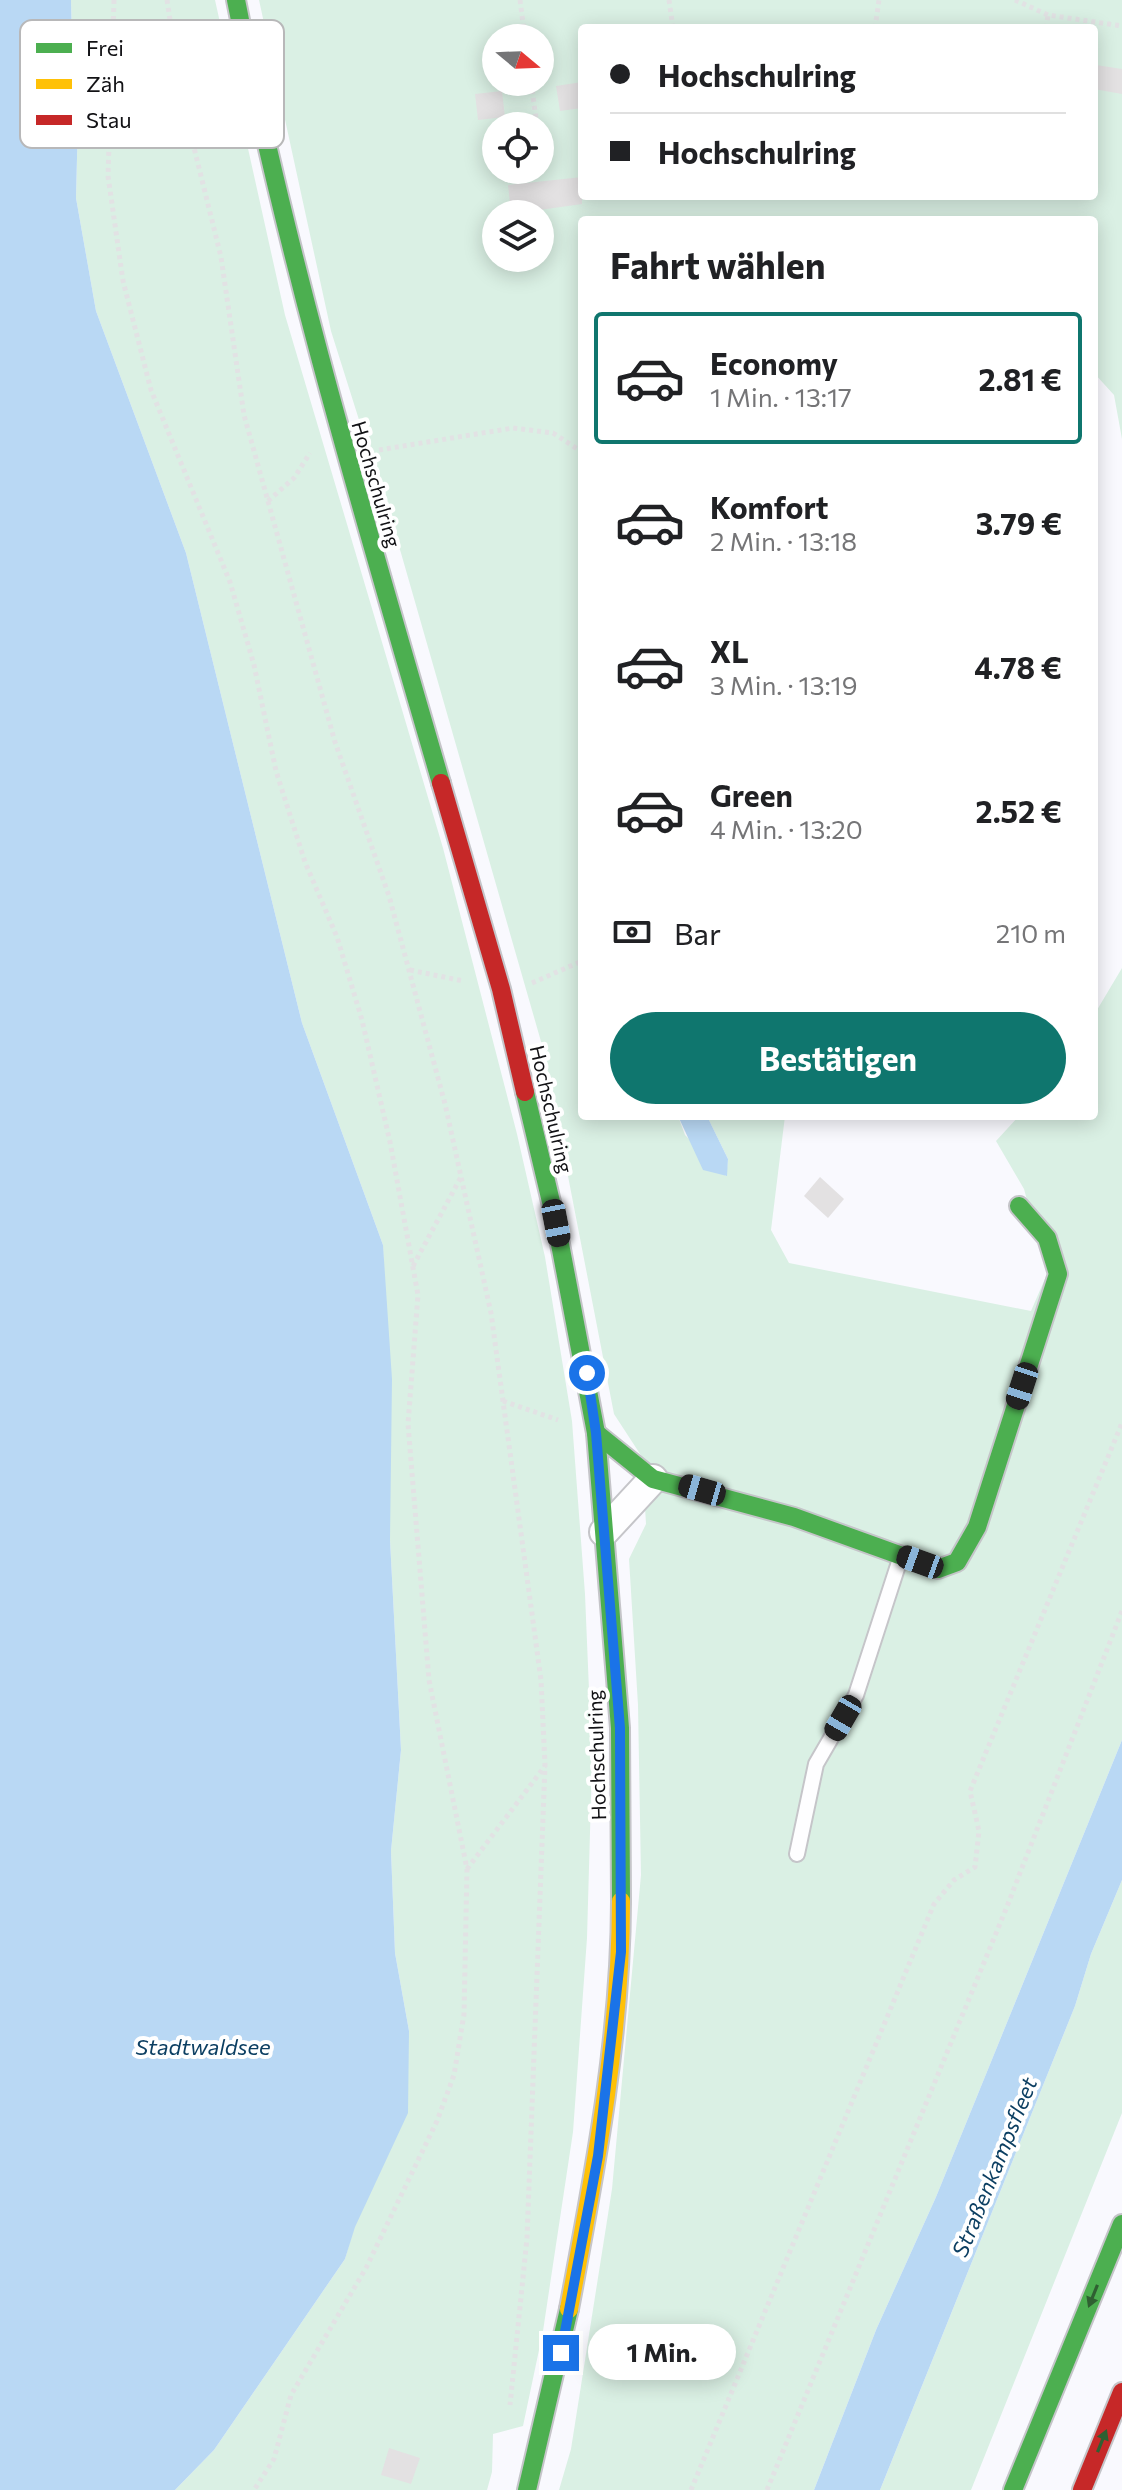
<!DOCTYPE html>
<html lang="de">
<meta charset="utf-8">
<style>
:root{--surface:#fff;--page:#f6f6f6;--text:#202124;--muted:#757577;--line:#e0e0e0;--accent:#0f766e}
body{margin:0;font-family:Commissioner,sans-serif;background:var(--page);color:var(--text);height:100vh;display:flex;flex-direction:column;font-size:30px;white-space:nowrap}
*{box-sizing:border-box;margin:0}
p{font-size:26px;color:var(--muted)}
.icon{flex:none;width:44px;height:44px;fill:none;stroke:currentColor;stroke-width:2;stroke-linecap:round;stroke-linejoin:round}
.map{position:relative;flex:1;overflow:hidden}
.drawer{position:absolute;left:578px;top:216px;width:520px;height:904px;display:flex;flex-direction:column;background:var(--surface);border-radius:8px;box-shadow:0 4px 20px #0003}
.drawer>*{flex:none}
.top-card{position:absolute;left:578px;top:24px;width:520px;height:176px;border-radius:8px;box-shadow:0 4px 20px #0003;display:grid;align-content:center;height:176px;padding:0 32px;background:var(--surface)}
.needle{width:52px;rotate:109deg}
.tools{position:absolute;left:482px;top:24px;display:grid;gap:16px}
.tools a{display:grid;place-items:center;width:72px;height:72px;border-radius:50%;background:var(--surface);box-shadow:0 4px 20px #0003;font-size:40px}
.end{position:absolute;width:36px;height:36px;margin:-18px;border:10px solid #1a73e8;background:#fff;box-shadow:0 0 0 4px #fff}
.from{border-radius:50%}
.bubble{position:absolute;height:56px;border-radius:28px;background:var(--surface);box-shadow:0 4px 20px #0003;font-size:26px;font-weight:700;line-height:56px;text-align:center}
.car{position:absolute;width:24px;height:48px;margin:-24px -12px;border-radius:10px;box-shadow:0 0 6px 2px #0007;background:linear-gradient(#222 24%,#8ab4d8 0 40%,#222 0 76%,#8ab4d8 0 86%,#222 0)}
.top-card b{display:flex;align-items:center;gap:28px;height:76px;font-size:30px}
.top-card b+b{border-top:2px solid var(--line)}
.top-card i{width:20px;height:20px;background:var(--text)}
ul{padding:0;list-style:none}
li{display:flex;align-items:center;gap:24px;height:132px;margin:0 16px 12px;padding:0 16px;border:4px solid transparent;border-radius:8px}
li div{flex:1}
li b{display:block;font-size:30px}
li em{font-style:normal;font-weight:700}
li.on{border-color:var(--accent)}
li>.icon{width:72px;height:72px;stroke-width:1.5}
h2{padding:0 32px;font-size:36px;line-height:96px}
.pay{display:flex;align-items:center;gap:20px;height:88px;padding:0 32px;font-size:30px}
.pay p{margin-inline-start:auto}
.button{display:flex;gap:16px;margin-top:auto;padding:16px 32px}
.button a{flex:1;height:92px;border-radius:48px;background:var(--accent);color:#fff;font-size:32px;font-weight:700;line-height:92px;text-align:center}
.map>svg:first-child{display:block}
.green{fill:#daf0e4;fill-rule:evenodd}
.water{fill:#b9d8f4}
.building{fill:#e3e1e2}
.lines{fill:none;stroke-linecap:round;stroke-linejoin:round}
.lane-casing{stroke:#c5c5c9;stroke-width:18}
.street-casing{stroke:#c5c5c9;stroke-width:32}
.fast-casing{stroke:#c5c5c9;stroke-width:22}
.slow-casing{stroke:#c5c5c9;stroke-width:22}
.jam-casing{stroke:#c5c5c9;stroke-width:22}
.path{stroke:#e2e2e4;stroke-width:5;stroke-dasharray:4 4;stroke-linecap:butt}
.lane{stroke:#fefeff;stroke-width:14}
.street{stroke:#fefeff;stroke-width:28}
.fast{stroke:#4caf50;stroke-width:18}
.slow{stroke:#ffc107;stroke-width:18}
.jam{stroke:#c62828;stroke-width:18}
.oneway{fill:#2f6032}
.route{stroke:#1a73e8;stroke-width:10}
.labels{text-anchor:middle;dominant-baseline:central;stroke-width:8;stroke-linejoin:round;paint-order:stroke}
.street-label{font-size:20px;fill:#121215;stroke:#fff}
.water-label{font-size:22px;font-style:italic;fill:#0c3f62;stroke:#fff}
.key{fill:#fff;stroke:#b8b8b9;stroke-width:2}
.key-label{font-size:22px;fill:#121215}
</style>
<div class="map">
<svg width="1122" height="2490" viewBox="0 0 1122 2490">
<rect width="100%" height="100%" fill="#f9f9fe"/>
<g class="green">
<polygon points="71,0 215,0 285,315 443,848 517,1134 545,1257 572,1421 585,1594 592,1762 587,1938 573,2132 543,2331 523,2426 493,2434 492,2472 487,2490 175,2490 214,2450 345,2259 409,2031 395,1953 391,1851 401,1750 390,1540 383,1245 302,1023 186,553 96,311 76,198 79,79 72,41"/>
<path d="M 259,0 L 1122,0 L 1122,439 L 1114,395 L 1094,373 L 1094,220 L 582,220 L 582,1116 L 678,1116 L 685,1135 L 726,1176 L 728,1159 L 707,1116 L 785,1116 L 771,1230 L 789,1263 L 1031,1311 L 1047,1274 L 1024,1189 L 996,1141 L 1019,1116 L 1094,1116 L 1094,1015 L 1122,968 L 1122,1740 L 936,2197 L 876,2330 L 814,2490 L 559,2490 L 571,2449 L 612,2189 L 641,1875 L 638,1705 L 629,1559 L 646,1524 L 642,1457 L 614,1414 L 544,1052 L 401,553 L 331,331 ZM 582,28 L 1094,28 L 1094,196 L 582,196 ZM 496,38 L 540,38 L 540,82 L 496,82 ZM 496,126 L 540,126 L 540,170 L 496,170 ZM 496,214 L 540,214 L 540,258 L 496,258 Z"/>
<polygon points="1122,1880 1122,2113 971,2490 880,2490 1075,2006 1091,1954"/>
</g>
<g class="water">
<polygon points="0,0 71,0 72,41 79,79 76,198 96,311 186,553 302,1023 383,1245 392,1379 390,1540 401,1750 391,1851 395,1953 409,2031 408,2113 355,2227 345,2259 214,2450 175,2490 0,2490"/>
<polygon points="678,1116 707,1116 728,1159 727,1176 703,1170"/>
<polygon points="1122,1740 1122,1880 1091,1954 1075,2006 880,2490 814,2490 876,2330 936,2197"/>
</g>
<g class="building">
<polygon points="1096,65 1122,69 1122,94 1094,89"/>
<polygon points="582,82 582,108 560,111 556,86"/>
<polygon points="502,91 505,117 478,120 475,94"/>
<polygon points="582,177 582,204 511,214 508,185"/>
<polygon points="820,1177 844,1199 828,1218 804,1196"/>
<polygon points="389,2448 420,2458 411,2484 381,2475"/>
</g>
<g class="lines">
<defs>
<polyline id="lane" points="797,1854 816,1764 856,1695 901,1556"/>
<polyline id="street" points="604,1532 653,1479"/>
<g id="fast">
<path d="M 236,0 C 288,265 366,524 441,783"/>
<polyline points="525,1092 556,1223 596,1433 620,1728 621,1901"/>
<polyline points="596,1433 653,1479 794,1517 938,1569 957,1562 977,1527 1058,1274 1047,1238 1019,1206"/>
<polyline points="527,2490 569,2309"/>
<polyline points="1013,2490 1122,2224"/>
</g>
<path id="slow" d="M 569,2309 C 594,2175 621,2038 621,1901"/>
<g id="jam">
<polyline points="441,783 501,989 525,1092"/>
<polyline points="1082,2490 1122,2392"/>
</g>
</defs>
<use href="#lane" class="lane-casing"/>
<use href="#street" class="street-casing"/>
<use href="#fast" class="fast-casing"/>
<use href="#slow" class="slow-casing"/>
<use href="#jam" class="jam-casing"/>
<g class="path">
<polyline points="114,0 108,176 123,281 151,390 230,582 254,665 276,771 305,862 337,937 362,1020 390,1142 418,1295 408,1424 429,1680 467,1869 464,2014 454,2075 437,2121 366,2268 291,2395 274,2459 254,2490"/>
<polyline points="167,0 182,99 221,257 244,415 335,742 389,896 445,1104 491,1313 541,1680 545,1765 527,2238 510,2405"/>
<polyline points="520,0 525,38"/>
<polyline points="669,0 673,28"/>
<polyline points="1015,0 1048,15 1122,26"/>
<polyline points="875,28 879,0"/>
<polyline points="1046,28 1048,15"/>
<polyline points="531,82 537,126"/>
<polyline points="379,450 513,428 553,433 582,452"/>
<polyline points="268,501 294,478 310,453"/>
<polyline points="410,970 463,981"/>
<polyline points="532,983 582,961"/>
<polyline points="413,1266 461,1177"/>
<polyline points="503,1401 558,1420"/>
<polyline points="467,1869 545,1766"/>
<polyline points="691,2490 934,1904 954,1880 975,1867 979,1831 970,1791 1122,1423"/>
<polyline points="767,2490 1006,1909 1122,1611"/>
</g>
<use href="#lane" class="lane"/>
<use href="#street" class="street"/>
<use href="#fast" class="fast"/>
<use href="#slow" class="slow"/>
<use href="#jam" class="jam"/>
</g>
<defs><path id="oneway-solid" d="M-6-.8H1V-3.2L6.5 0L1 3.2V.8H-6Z" transform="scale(2)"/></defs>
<g class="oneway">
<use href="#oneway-solid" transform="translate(1093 2296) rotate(112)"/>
<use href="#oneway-solid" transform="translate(1102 2441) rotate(-68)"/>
</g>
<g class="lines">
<polyline class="route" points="561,2353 598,2156 621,1952 620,1728 596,1433 587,1373"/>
</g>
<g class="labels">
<g class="street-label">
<text transform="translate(377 484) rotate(74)">Hochschulring</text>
<text transform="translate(552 1109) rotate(77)">Hochschulring</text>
<text transform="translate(596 1755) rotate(-92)">Hochschulring</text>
</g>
<g class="water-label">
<text x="203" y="2046">Stadtwaldsee</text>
<text transform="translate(994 2167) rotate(-68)">Straßenkampsfleet</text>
</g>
</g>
<rect x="20" y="20" width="264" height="128" rx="12" class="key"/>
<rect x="36" y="43" width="36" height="10" fill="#4caf50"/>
<rect x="36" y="79" width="36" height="10" fill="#ffc107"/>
<rect x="36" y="115" width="36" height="10" fill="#c62828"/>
<g class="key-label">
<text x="86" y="56">Frei</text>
<text x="86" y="92">Zäh</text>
<text x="86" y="128">Stau</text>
</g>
</svg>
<div class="tools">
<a><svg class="needle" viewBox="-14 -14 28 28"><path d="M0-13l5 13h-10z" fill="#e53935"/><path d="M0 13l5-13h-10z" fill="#757577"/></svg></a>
<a><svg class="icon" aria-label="locate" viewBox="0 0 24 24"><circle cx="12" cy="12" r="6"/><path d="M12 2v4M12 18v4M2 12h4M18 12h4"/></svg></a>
<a><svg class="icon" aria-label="layers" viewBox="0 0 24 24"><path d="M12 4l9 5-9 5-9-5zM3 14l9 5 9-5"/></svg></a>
</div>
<i class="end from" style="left:587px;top:1373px"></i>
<i class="end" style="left:561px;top:2353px"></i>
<div class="bubble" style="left:588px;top:2324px;width:148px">1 Min.</div>
<i class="car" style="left:556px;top:1223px;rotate:169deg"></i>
<i class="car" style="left:1022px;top:1386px;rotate:198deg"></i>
<i class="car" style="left:702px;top:1490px;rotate:286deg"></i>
<i class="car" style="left:920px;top:1562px;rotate:290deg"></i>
<i class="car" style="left:843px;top:1718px;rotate:210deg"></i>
<div class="top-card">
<b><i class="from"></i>Hochschulring</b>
<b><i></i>Hochschulring</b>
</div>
<section class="drawer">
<h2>Fahrt wählen</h2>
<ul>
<li class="on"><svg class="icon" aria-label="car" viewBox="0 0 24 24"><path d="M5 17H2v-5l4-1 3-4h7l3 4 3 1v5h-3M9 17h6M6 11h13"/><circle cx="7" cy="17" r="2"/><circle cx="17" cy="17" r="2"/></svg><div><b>Economy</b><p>1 Min. · 13:17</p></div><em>2.81 €</em></li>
<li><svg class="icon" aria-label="car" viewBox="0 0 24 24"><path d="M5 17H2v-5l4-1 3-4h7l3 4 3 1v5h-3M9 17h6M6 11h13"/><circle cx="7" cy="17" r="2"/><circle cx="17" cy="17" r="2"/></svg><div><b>Komfort</b><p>2 Min. · 13:18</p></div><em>3.79 €</em></li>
<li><svg class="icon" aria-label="car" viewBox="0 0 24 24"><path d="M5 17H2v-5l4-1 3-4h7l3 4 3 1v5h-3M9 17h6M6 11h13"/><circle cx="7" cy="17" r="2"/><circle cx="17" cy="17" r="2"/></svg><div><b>XL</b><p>3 Min. · 13:19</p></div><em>4.78 €</em></li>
<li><svg class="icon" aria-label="car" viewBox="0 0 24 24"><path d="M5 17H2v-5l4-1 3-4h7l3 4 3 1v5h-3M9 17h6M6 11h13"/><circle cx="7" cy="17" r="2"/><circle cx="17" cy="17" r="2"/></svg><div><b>Green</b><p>4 Min. · 13:20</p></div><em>2.52 €</em></li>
</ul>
<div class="pay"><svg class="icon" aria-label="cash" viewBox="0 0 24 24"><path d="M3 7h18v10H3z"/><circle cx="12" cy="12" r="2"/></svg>Bar<p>210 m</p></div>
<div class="button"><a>Bestätigen</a></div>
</section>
</div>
